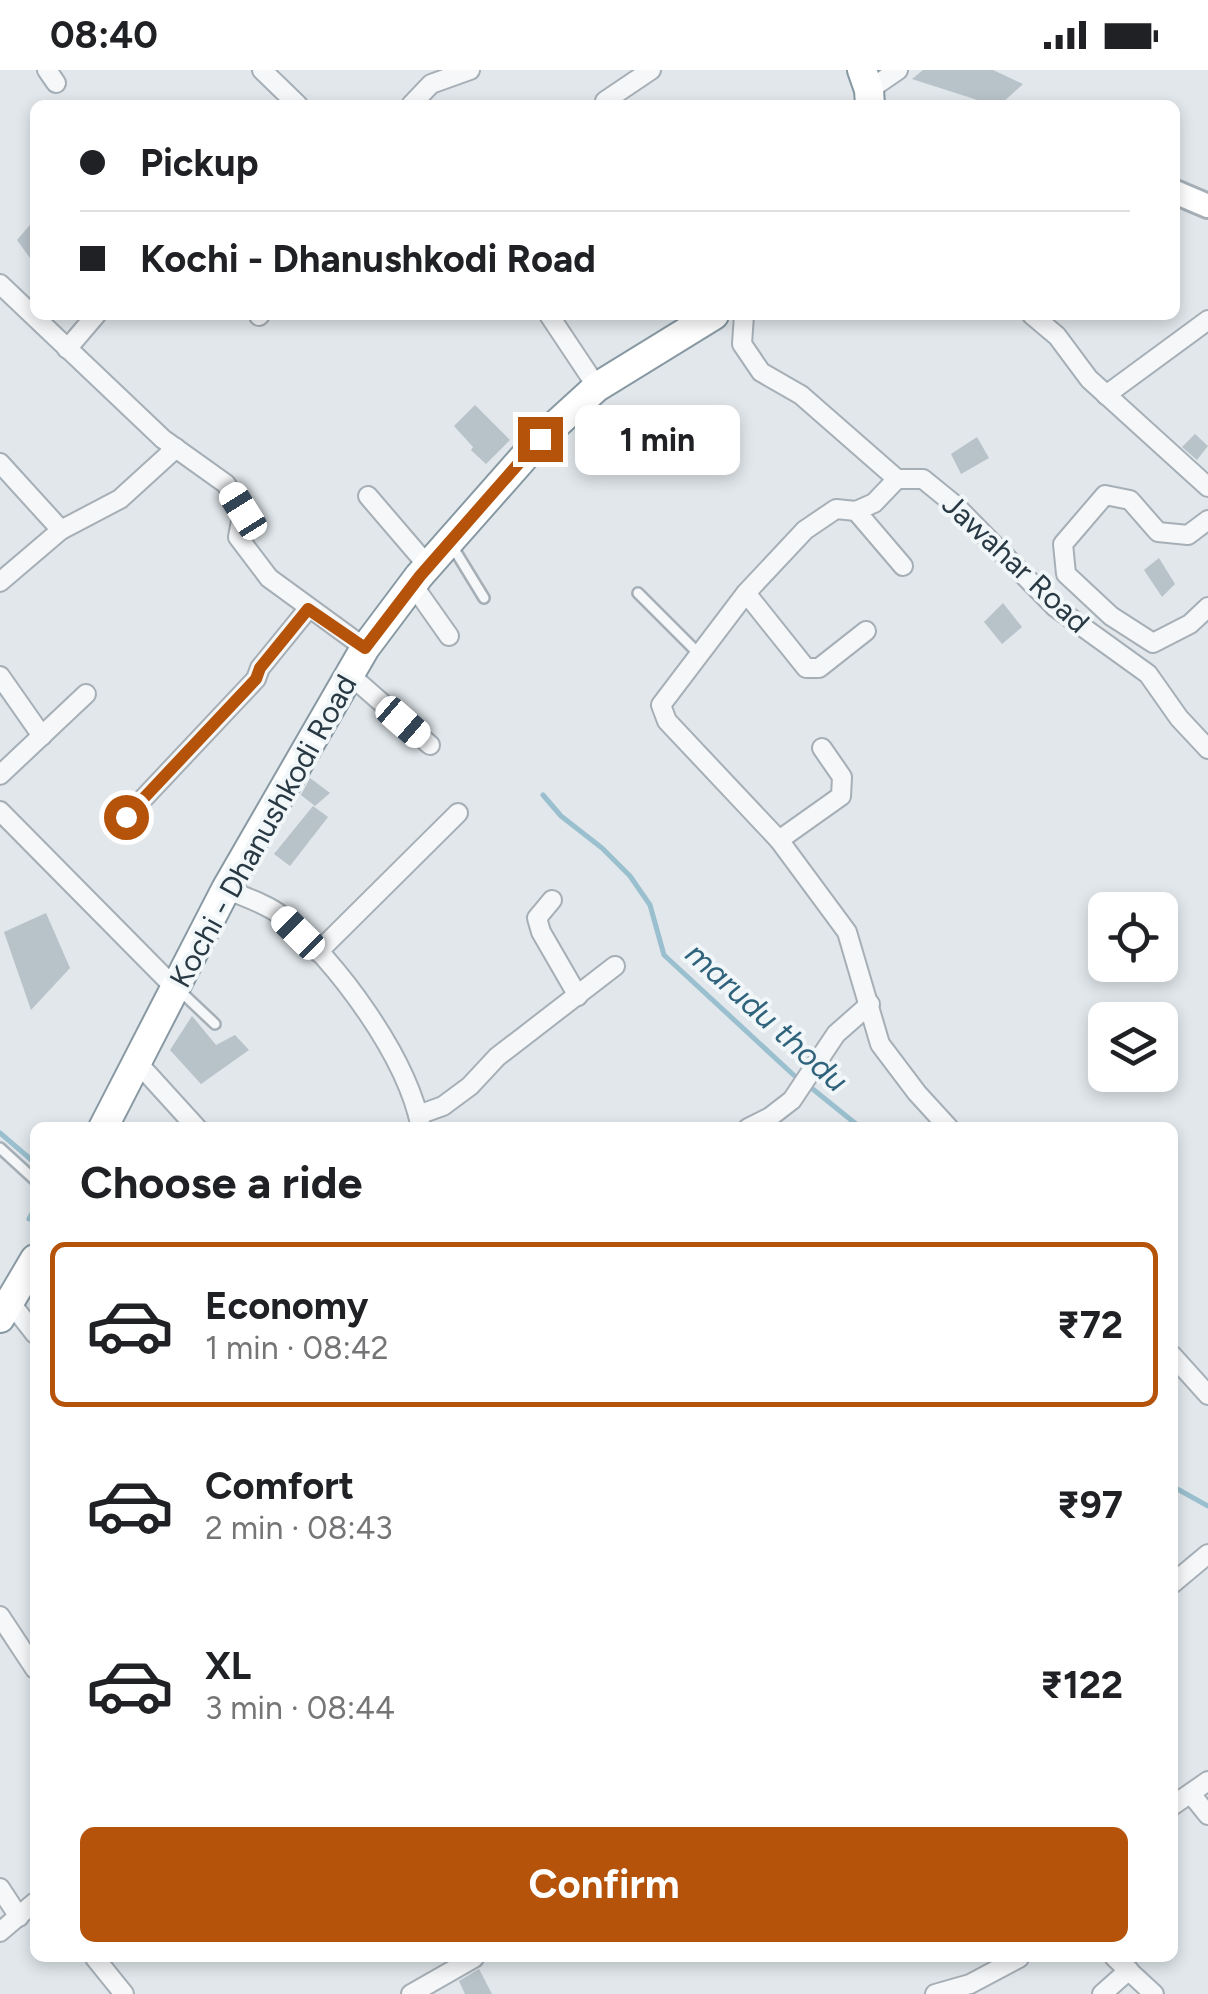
<!DOCTYPE html>
<meta charset="utf-8">
<style>
:root{--surface:#fff;--page:#f6f6f6;--text:#202124;--muted:#757577;--line:#e0e0e0;--accent:#b45309}
body{margin:0;font-family:Figtree,sans-serif;background:var(--page);color:var(--text);height:100vh;display:flex;flex-direction:column;font-size:38px;white-space:nowrap}
*{box-sizing:border-box;margin:0}
p{font-size:32px;color:var(--muted)}
.icon{flex:none;width:55px;height:55px;fill:none;stroke:currentColor;stroke-width:2;stroke-linecap:round;stroke-linejoin:round}
.map{position:relative;flex:1;overflow:hidden}
.panel{position:absolute;left:30px;top:1052px;width:1148px;height:840px;display:flex;flex-direction:column;background:var(--surface);border-radius:15px;box-shadow:0 5px 15px #0003}
.panel>*{flex:none}
.hud{position:absolute;left:30px;top:30px;width:1150px;height:220px;border-radius:15px;box-shadow:0 5px 15px #0003;display:grid;align-content:center;height:220px;padding:0 50px;background:var(--surface)}
.buttons{position:absolute;left:1088px;top:822px;display:grid;gap:20px}
.buttons a{display:grid;place-items:center;width:90px;height:90px;border-radius:15px;background:var(--surface);box-shadow:0 5px 15px #0003;font-size:50px}
.end{position:absolute;width:45px;height:45px;margin:-22px;border:12px solid #b45309;background:#fff;box-shadow:0 0 0 5px #fff}
.from{border-radius:50%}
.bubble{position:absolute;height:70px;border-radius:15px;background:var(--surface);box-shadow:0 5px 15px #0003;font-size:32px;font-weight:700;line-height:70px;text-align:center}
.car{position:absolute;width:30px;height:60px;margin:-30px -15px;border-radius:12px;box-shadow:0 0 8px 2px #0007;background:linear-gradient(#fff 24%,#345 0 40%,#fff 0 76%,#345 0 86%,#fff 0)}
.hud b{display:flex;align-items:center;gap:35px;height:95px;font-size:38px}
.hud b+b{border-top:2px solid var(--line)}
.hud i{width:25px;height:25px;background:var(--text)}
ul{padding:0;list-style:none}
li{display:flex;align-items:center;gap:30px;height:165px;margin:0 20px 15px;padding:0 30px;border:5px solid transparent;border-radius:15px}
li div{flex:1}
li b{display:block;font-size:38px}
li em{font-style:normal;font-weight:700}
li.current{border-color:var(--accent)}
li>.icon{width:90px;height:90px;stroke-width:1.5}
h2{padding:0 50px;font-size:45px;line-height:120px}
.action{display:flex;gap:20px;margin-top:auto;padding:20px 50px}
.action a{flex:1;height:115px;border-radius:15px;background:var(--accent);color:#fff;font-size:40px;font-weight:700;line-height:115px;text-align:center}
.status{display:flex;justify-content:space-between;align-items:center;height:70px;padding:0 50px;background:var(--surface);direction:ltr}
.status svg{height:28px;fill:currentColor}
.map>svg:first-child{display:block}
.lines{fill:none;stroke-linecap:round;stroke-linejoin:round}
.stream{stroke:#9abfce;stroke-width:5}
.building{fill:#b8c2c9}
.service-casing{stroke:#a6afb6;stroke-width:14}
.minor-casing{stroke:#a6afb6;stroke-width:22}
.secondary-casing{stroke:#a6afb6;stroke-width:28}
.trunk-casing{stroke:#8899a3;stroke-width:32}
.service{stroke:#f5f7f9;stroke-width:9}
.minor{stroke:#f5f7f9;stroke-width:18}
.secondary{stroke:#fff;stroke-width:22}
.trunk{stroke:#fff;stroke-width:28}
.route{stroke:#b45309;stroke-width:12}
.labels{text-anchor:middle;dominant-baseline:central;stroke-width:8;stroke-linejoin:round;paint-order:stroke}
.street-label{font-size:30px;fill:#283944;stroke:#f1f6f8}
.water-label{font-size:32px;font-style:italic;fill:#2f637c;stroke:#f1f6f8}
</style>
<div class="status"><b>08:40</b><svg viewBox="0 0 49 12"><path d="M0 12V9h3v3zM5 12V6h3v6zM10 12V3h3v9zM15 12V0h3v12zM26 1h20v11H26zM47 4h2v5h-2z"/></svg></div>
<div class="map">
<svg width="1208" height="1924" viewBox="0 0 1208 1924">
<rect width="100%" height="100%" fill="#e1e7eb"/>
<g class="lines">
<g class="stream">
<polyline points="543,725 561,746 602,778 630,806 650,835 664,885 799,1010"/>
<polyline points="809,1016 861,1058"/>
<polyline points="0,1063 35,1093"/>
<polyline points="29,1149 35,1138"/>
<polyline points="1172,1416 1208,1436"/>
</g>
</g>
<g class="building">
<polygon points="923,0 993,0 1023,14 1000,35 993,35 912,9"/>
<polygon points="35,149 35,195 17,170"/>
<polygon points="475,335 510,370 486,394 471,380 473,377 454,356"/>
<polygon points="1195,364 1208,376 1197,390 1182,377"/>
<polygon points="977,367 989,388 961,404 951,384"/>
<polygon points="1159,488 1175,514 1162,527 1144,500"/>
<polygon points="1003,533 1022,557 1002,574 984,552"/>
<polygon points="310,708 330,723 315,736 301,725"/>
<polygon points="313,736 328,747 290,796 274,784"/>
<polygon points="46,843 70,898 31,940 4,862"/>
<polygon points="192,946 216,975 235,965 249,980 201,1014 170,980"/>
<polygon points="479,1899 492,1924 465,1924 459,1911"/>
</g>
<g class="lines">
<defs>
<g id="service">
<polyline points="451,474 484,528"/>
<polyline points="638,523 700,585"/>
<polyline points="178,919 215,954"/>
<polyline points="0,1078 35,1110"/>
</g>
<g id="minor">
<polyline points="47,0 56,13"/>
<polyline points="262,0 298,35"/>
<polyline points="869,20 898,0"/>
<polyline points="605,31 651,0"/>
<polyline points="411,35 431,14 470,0"/>
<polyline points="0,214 163,369 226,414 243,441 238,467 269,508 365,578"/>
<polyline points="549,245 597,317"/>
<polyline points="744,245 742,274 761,302 801,325 897,409 923,409 955,435 1055,537 1148,604 1179,648 1208,679"/>
<polyline points="1032,245 1057,266 1089,309 1208,417"/>
<polyline points="259,246 260,245"/>
<polyline points="67,279 96,245"/>
<polyline points="1106,325 1208,250"/>
<polyline points="0,393 61,460 120,429 176,378"/>
<polyline points="897,409 874,433 856,441 836,439 805,460 746,523 661,635 667,651 779,770 847,862 880,974 917,1023 949,1058"/>
<polyline points="368,426 428,496"/>
<polyline points="856,441 903,496"/>
<polyline points="1208,450 1188,465 1158,462 1130,430 1105,425 1063,474 1066,504 1111,546 1153,573 1190,554 1208,537"/>
<polyline points="0,512 61,460"/>
<polyline points="413,515 449,566"/>
<polyline points="746,523 806,598 819,598 866,561"/>
<polyline points="350,605 430,675"/>
<polyline points="0,606 42,666"/>
<polyline points="0,705 86,624"/>
<polyline points="0,741 175,918"/>
<polyline points="126,747 256,609 260,598 308,539"/>
<polyline points="779,770 841,726 842,707 822,678"/>
<path d="M 226,819 C 244,827 267,834 282,846 C 338,893 407,986 421,1058"/>
<polyline points="552,830 537,848 541,862 578,926"/>
<polyline points="318,882 458,743"/>
<polyline points="137,992 197,1058"/>
<polyline points="418,1045 443,1036 470,1016 497,987 615,896"/>
<polyline points="748,1058 770,1047 792,1030 836,964 870,934"/>
<polyline points="10,1232 35,1264"/>
<polyline points="1172,1285 1208,1325"/>
<polyline points="1172,1514 1208,1484"/>
<polyline points="0,1546 35,1599"/>
<polyline points="1191,1724 1208,1745"/>
<polyline points="1172,1736 1208,1711"/>
<polyline points="0,1818 19,1847"/>
<polyline points="0,1862 35,1832"/>
<polyline points="95,1888 124,1924"/>
<polyline points="1115,1888 1154,1924"/>
<polyline points="411,1924 474,1888"/>
<polyline points="935,1924 970,1914 1019,1888"/>
<polyline points="1102,1924 1129,1900"/>
</g>
<polyline id="secondary" points="1175,122 1208,136"/>
<g id="trunk">
<polyline points="862,0 869,20 870,35"/>
<polyline points="103,1058 226,819 365,578 419,506 540,369 597,317 714,245"/>
<polyline points="0,1248 35,1189"/>
</g>
</defs>
<use href="#service" class="service-casing"/>
<use href="#minor" class="minor-casing"/>
<use href="#secondary" class="secondary-casing"/>
<use href="#trunk" class="trunk-casing"/>
<use href="#service" class="service"/>
<use href="#minor" class="minor"/>
<use href="#secondary" class="secondary"/>
<use href="#trunk" class="trunk"/>
</g>
<g class="lines">
<polyline class="route" points="126,747 256,609 260,598 308,539 365,578 420,506 540,369"/>
</g>
<g class="labels">
<g class="street-label">
<text transform="translate(1016 493) rotate(43)">Jawahar Road</text>
<text transform="translate(263 761) rotate(-61)">Kochi - Dhanushkodi Road</text>
</g>
<g class="water-label">
<text transform="translate(767 947) rotate(42)">marudu thodu</text>
</g>
</g>
</svg>
<div class="buttons">
<a><svg class="icon" aria-label="locate" viewBox="0 0 24 24"><circle cx="12" cy="12" r="6"/><path d="M12 2v4M12 18v4M2 12h4M18 12h4"/></svg></a>
<a><svg class="icon" aria-label="layers" viewBox="0 0 24 24"><path d="M12 4l9 5-9 5-9-5zM3 14l9 5 9-5"/></svg></a>
</div>
<i class="end from" style="left:126px;top:747px"></i>
<i class="end" style="left:540px;top:369px"></i>
<div class="bubble" style="left:575px;top:335px;width:165px">1 min</div>
<i class="car" style="left:243px;top:441px;rotate:328deg"></i>
<i class="car" style="left:403px;top:652px;rotate:131deg"></i>
<i class="car" style="left:298px;top:863px;rotate:315deg"></i>
<div class="hud">
<b><i class="from"></i>Pickup</b>
<b><i></i>Kochi - Dhanushkodi Road</b>
</div>
<section class="panel">
<h2>Choose a ride</h2>
<ul>
<li class="current"><svg class="icon" aria-label="car" viewBox="0 0 24 24"><path d="M5 17H2v-5l4-1 3-4h7l3 4 3 1v5h-3M9 17h6M6 11h13"/><circle cx="7" cy="17" r="2"/><circle cx="17" cy="17" r="2"/></svg><div><b>Economy</b><p>1 min · 08:42</p></div><em>₹72</em></li>
<li><svg class="icon" aria-label="car" viewBox="0 0 24 24"><path d="M5 17H2v-5l4-1 3-4h7l3 4 3 1v5h-3M9 17h6M6 11h13"/><circle cx="7" cy="17" r="2"/><circle cx="17" cy="17" r="2"/></svg><div><b>Comfort</b><p>2 min · 08:43</p></div><em>₹97</em></li>
<li><svg class="icon" aria-label="car" viewBox="0 0 24 24"><path d="M5 17H2v-5l4-1 3-4h7l3 4 3 1v5h-3M9 17h6M6 11h13"/><circle cx="7" cy="17" r="2"/><circle cx="17" cy="17" r="2"/></svg><div><b>XL</b><p>3 min · 08:44</p></div><em>₹122</em></li>
</ul>
<div class="action"><a>Confirm</a></div>
</section>
</div>
